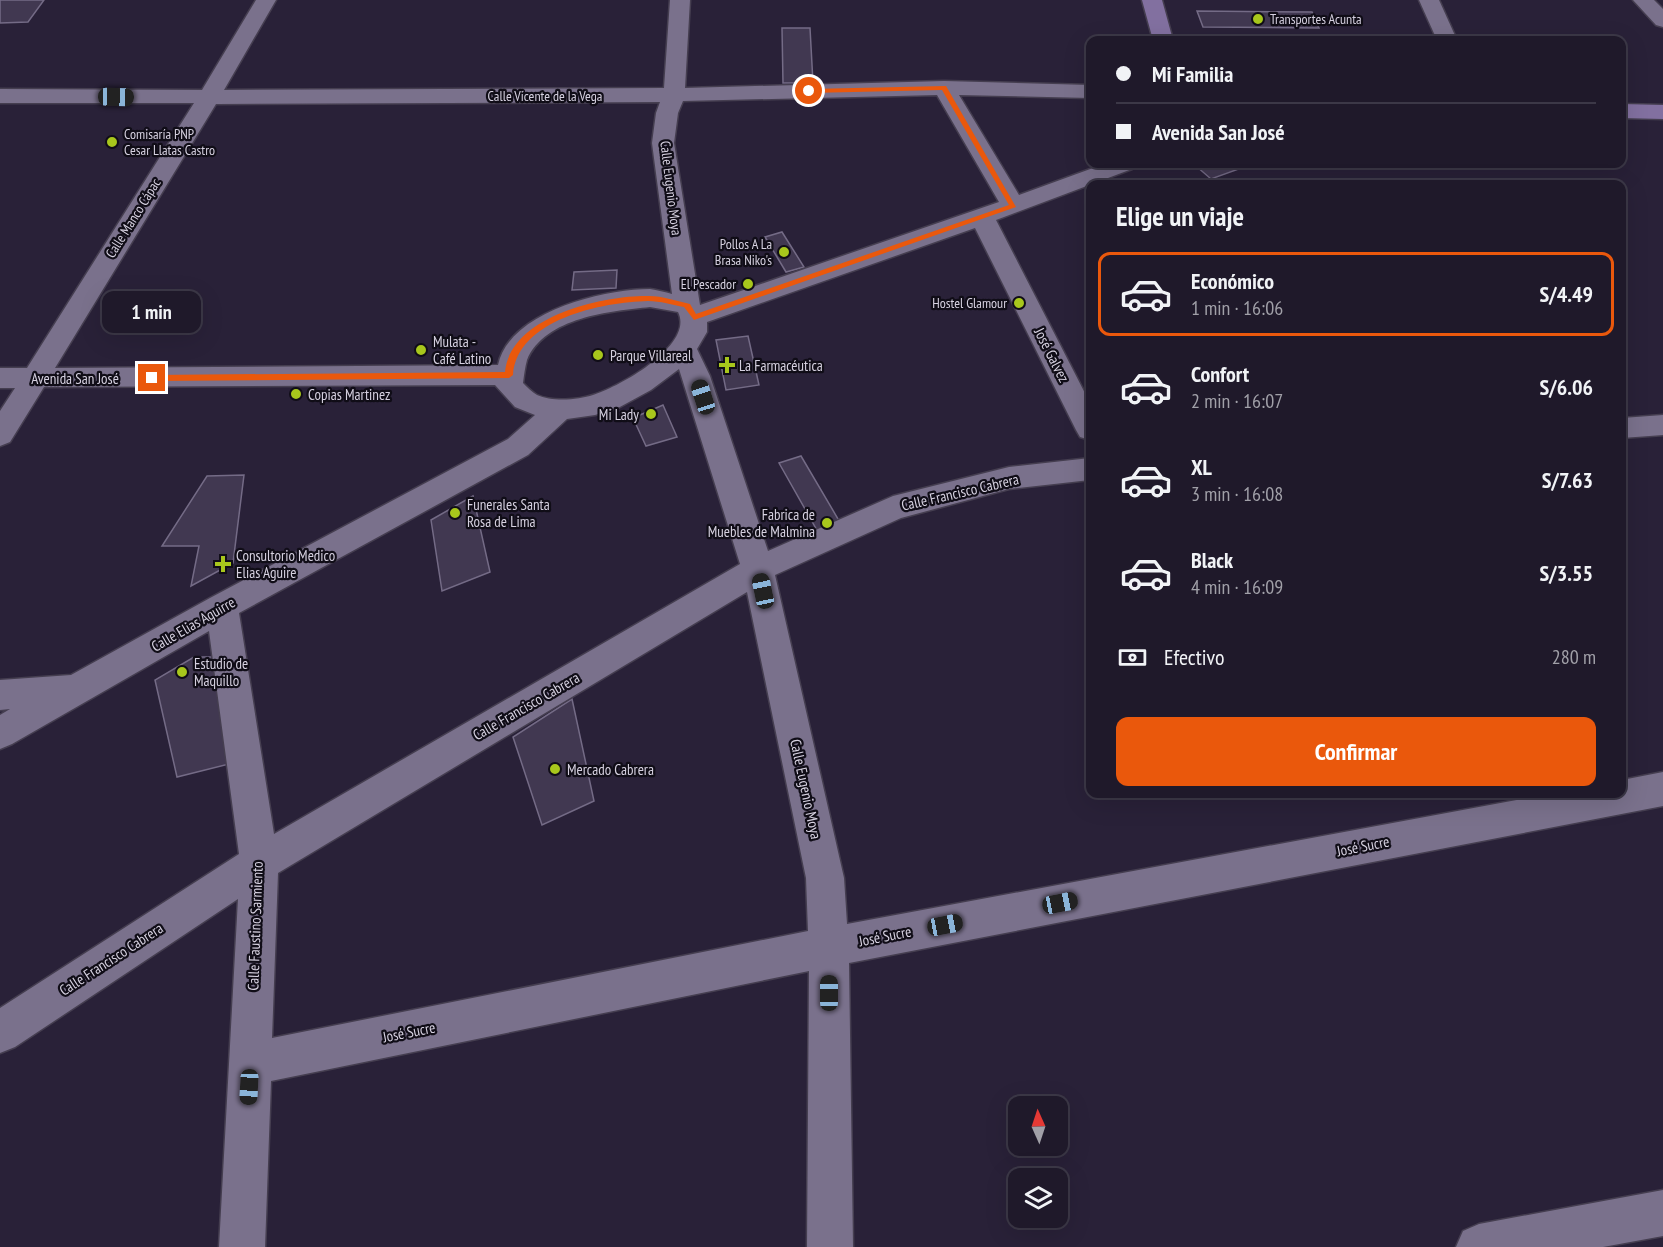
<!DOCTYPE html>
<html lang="es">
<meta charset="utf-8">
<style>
:root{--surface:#1f192a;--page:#2c2636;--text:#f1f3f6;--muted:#a1a0a8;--line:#3c3847;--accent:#ea580c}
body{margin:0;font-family:"PT Sans Narrow",sans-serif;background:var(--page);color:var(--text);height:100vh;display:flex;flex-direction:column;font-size:22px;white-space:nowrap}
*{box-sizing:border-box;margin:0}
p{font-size:20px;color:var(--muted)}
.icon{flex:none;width:33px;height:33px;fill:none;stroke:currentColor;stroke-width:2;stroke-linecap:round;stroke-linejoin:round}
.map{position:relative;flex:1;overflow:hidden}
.sheet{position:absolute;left:1086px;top:180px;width:540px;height:618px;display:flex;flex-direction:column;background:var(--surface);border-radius:12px;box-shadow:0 6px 24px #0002,0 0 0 2px var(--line)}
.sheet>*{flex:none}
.top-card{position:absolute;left:1086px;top:36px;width:540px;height:132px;border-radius:12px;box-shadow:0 6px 24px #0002,0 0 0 2px var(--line);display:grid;align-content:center;height:132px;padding:0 30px;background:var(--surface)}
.needle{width:39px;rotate:357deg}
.fabs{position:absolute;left:1008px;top:1096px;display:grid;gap:12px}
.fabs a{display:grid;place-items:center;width:60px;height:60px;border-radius:12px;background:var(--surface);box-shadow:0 6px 24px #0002,0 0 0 2px var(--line);font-size:30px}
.end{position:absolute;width:27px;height:27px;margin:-14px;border:8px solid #ea580c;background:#fff;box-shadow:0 0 0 3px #fff}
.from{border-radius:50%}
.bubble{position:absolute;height:42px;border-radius:12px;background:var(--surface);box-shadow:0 6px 24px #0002,0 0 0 2px var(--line);font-size:20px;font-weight:600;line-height:42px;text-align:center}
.car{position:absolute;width:18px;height:36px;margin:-18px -9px;border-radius:8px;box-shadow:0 0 4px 2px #0007;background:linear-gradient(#222 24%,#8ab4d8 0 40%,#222 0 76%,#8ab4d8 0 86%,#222 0)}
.top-card b{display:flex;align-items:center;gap:21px;height:57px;font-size:22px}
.top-card b+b{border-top:2px solid var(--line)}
.top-card i{width:15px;height:15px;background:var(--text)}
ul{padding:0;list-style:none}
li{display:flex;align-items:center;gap:18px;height:84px;margin:0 12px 9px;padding:0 18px;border:3px solid transparent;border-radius:12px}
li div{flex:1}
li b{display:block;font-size:22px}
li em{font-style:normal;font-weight:600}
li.on{border-color:var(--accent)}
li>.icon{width:54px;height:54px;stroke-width:1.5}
h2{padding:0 30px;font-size:27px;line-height:72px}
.pay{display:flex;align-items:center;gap:15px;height:66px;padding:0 30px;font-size:22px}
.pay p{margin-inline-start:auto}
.primary-button{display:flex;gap:12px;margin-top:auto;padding:12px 30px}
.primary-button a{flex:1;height:69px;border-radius:12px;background:var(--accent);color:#fff;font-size:24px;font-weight:600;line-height:69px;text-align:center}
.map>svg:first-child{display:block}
.building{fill:#413851;stroke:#746b86;stroke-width:1.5}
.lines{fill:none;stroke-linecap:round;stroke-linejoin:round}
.street-casing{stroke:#453e50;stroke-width:3}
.secondary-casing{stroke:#453e50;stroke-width:3}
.street{fill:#7a718c;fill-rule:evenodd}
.secondary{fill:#8270a0;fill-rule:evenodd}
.route{fill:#ea580c}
.poi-dot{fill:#a8c71c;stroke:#100d17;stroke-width:2}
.labels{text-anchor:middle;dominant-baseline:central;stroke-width:4.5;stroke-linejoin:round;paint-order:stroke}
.far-poi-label{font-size:14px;fill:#d6d1e0;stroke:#100d17;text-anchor:end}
.far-street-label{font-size:14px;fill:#d6d1e0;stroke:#100d17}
.poi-label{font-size:15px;fill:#d6d1e0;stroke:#100d17;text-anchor:start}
.street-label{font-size:15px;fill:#d6d1e0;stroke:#100d17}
</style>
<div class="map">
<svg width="1663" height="1247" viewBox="0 0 1663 1247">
<rect width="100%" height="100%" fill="#292138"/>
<g class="building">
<polygon points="0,0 44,0 28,22 0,23"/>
<polygon points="1197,11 1312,12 1319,28 1203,27"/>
<polygon points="782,28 810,28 813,83 783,83"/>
<polygon points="1205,164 1248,164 1250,165 1211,179 1196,166"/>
<polygon points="782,232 804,267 786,272 765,237"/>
<polygon points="617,270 616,288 572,290 574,272"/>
<polygon points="748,336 759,385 726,390 716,340"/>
<polygon points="663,405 677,437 646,446 633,418"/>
<polygon points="801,456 841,524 818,532 779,463"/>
<polygon points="244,475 233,563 191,586 199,546 162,546 207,476"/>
<polygon points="473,496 490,572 442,591 431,520"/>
<polygon points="194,657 213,657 237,762 177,777 155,680"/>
<polygon points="572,699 594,801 542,825 513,737"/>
</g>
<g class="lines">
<defs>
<g id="street">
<path d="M 256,0 L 276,0 L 224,90 L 664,88 L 670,0 L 690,0 L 685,88 L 944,81 L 1090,85 L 1090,98 L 959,95 L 1019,195 L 1104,164 L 1136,164 L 1132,169 L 996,220 L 1090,403 L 1090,440 L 1080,437 L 1076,430 L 975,228 L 707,322 L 707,332 L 697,349 L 710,376 L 768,551 L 893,496 L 1009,467 L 1090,458 L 1090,480 L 1009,489 L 901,518 L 775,575 L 844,878 L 847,924 L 1549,794 L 1622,794 L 1622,780 L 1663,772 L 1663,806 L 849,963 L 853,1247 L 807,1247 L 809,971 L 271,1081 L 265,1247 L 219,1247 L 238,899 L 15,1047 L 0,1053 L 0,1008 L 239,854 L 209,631 L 12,744 L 0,749 L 0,715 L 10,709 L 0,710 L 0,680 L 71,675 L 210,598 L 508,439 L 535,415 L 515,407 L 495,385 L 44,387 L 10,442 L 0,446 L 0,411 L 15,388 L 0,388 L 0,368 L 27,368 L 194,103 L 0,103 L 0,89 L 202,90 ZM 937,95 L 999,202 L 700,305 L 674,143 L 678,113 L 683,101 ZM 660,102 L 656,113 L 652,143 L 672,294 C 665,292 657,290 650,289 C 603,289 509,312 498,365 L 55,368 L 216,104 ZM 650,307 L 678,312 C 695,345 619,387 593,395 C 578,400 552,402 537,395 C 532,392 527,387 523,383 C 524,375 525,367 527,360 C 545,317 611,311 650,307 ZM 679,369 L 740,564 L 274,834 L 239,613 L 528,455 L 567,419 L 595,415 L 618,408 L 651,390 ZM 747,592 L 806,878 L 808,931 L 272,1038 L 278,873 Z"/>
<polygon points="1419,0 1439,0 1457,40 1437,40"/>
<polygon points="1633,0 1654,0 1663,9 1663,27 1656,25"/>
<polygon points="1663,415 1663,435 1622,438 1622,418"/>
<polygon points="1663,1190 1663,1236 1603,1247 1456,1247 1463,1231 1479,1224"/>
</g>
<g id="secondary">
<polygon points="1142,0 1162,0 1173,40 1153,40"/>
<polygon points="1622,104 1663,105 1663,119 1622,118"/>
</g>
</defs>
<use href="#street" class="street-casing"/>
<use href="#secondary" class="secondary-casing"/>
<use href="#street" class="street"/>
<use href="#secondary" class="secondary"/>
</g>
<path class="route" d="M 946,86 L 1016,207 L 694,320 L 684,307 C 673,305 660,301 648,301 C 603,302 517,319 513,375 L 509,378 L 152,381 L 148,378 L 152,375 L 505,372 C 510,316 604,295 649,296 C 662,296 677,301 690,304 L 696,314 L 1009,205 L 942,90 L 809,93 L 806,91 L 809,89 Z"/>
<g class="poi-dot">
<circle cx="1258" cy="19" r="6"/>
<circle cx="112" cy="142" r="6"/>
<circle cx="784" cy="252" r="6"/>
<circle cx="748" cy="284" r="6"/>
<circle cx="1019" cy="303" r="6"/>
<circle cx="421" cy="350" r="6"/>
<circle cx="598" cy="355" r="6"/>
<path d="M724 356h6v6h6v6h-6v6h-6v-6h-6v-6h6z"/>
<circle cx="296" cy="394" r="6"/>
<circle cx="651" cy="414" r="6"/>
<circle cx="455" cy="513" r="6"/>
<circle cx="827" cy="523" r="6"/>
<path d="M220 555h6v6h6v6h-6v6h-6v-6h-6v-6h6z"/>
<circle cx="182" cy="672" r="6"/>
<circle cx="555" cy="769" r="6"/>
</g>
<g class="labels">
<g class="far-poi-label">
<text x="1270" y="19" text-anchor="start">Transportes Acunta</text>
<text x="124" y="134" text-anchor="start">Comisaría PNP<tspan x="124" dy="16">Cesar Llatas Castro</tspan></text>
<text x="772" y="244">Pollos A La<tspan x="772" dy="16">Brasa Niko's</tspan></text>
<text x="736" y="284">El Pescador</text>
<text x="1007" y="303">Hostel Glamour</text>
</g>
<g class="far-street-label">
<text x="545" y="96">Calle Vicente de la Vega</text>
<text transform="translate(671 188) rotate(83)">Calle Eugenio Moya</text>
<text transform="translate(133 218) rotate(-58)">Calle Manco Cápac</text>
</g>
<g class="poi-label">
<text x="433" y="341">Mulata -<tspan x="433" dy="17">Café Latino</tspan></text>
<text x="610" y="355">Parque Villareal</text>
<text x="739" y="365">La Farmacéutica</text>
<text x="308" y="394">Copias Martinez</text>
<text x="639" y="414" text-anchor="end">Mi Lady</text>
<text x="467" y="504">Funerales Santa<tspan x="467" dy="17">Rosa de Lima</tspan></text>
<text x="815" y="514" text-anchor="end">Fabrica de<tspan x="815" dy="17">Muebles de Malmina</tspan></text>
<text x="236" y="555">Consultorio Medico<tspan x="236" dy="17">Elias Aguire</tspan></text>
<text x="194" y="663">Estudio de<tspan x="194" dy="17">Maquillo</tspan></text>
<text x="567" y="769">Mercado Cabrera</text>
</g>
<g class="street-label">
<text transform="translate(1052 355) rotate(63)">José Galvez</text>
<text x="75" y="378">Avenida San José</text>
<text transform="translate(960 492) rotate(-13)">Calle Francisco Cabrera</text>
<text transform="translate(193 624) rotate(-30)">Calle Elias Aguirre</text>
<text transform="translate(526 706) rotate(-30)">Calle Francisco Cabrera</text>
<text transform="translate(806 789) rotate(78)">Calle Eugenio Moya</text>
<text transform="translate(1363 846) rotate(-11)">José Sucre</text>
<text transform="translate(255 926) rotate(-88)">Calle Faustino Sarmiento</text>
<text transform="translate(885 936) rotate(-11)">José Sucre</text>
<text transform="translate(111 959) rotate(-33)">Calle Francisco Cabrera</text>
<text transform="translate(409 1032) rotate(-11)">José Sucre</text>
</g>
</g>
</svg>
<div class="fabs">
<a><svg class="needle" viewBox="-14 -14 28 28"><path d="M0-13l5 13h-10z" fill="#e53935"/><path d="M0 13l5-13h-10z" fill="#a1a0a8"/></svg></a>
<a><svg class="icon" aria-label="layers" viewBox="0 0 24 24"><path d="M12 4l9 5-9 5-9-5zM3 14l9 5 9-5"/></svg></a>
</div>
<i class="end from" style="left:809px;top:91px"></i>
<i class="end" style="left:152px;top:378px"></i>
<div class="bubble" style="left:102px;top:291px;width:99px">1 min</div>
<i class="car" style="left:116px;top:97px;rotate:91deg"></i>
<i class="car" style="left:703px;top:397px;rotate:342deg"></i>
<i class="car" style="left:763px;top:591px;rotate:348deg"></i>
<i class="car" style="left:1060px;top:903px;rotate:79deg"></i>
<i class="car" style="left:945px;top:925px;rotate:79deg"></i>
<i class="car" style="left:829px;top:993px;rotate:0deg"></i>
<i class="car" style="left:249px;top:1087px;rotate:183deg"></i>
<div class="top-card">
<b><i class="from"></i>Mi Familia</b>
<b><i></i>Avenida San José</b>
</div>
<section class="sheet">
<h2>Elige un viaje</h2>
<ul>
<li class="on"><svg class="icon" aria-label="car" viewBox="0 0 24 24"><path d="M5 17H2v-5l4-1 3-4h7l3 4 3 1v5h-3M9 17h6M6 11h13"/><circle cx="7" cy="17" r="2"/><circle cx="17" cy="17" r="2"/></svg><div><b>Económico</b><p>1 min · 16:06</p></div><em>S/4.49</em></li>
<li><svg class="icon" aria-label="car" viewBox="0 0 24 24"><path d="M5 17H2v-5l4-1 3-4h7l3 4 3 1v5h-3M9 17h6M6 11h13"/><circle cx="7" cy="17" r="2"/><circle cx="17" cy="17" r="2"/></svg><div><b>Confort</b><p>2 min · 16:07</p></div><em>S/6.06</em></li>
<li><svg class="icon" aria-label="car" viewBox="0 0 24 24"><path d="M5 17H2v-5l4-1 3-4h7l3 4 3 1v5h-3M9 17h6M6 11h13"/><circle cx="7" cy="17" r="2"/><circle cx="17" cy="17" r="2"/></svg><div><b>XL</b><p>3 min · 16:08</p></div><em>S/7.63</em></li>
<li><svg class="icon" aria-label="car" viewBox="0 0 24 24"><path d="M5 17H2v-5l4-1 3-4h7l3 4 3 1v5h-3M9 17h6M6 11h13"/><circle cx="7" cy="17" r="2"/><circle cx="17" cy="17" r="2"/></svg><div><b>Black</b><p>4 min · 16:09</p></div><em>S/3.55</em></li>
</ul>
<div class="pay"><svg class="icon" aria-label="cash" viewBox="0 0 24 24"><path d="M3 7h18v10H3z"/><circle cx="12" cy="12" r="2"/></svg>Efectivo<p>280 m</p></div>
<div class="primary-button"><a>Confirmar</a></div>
</section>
</div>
